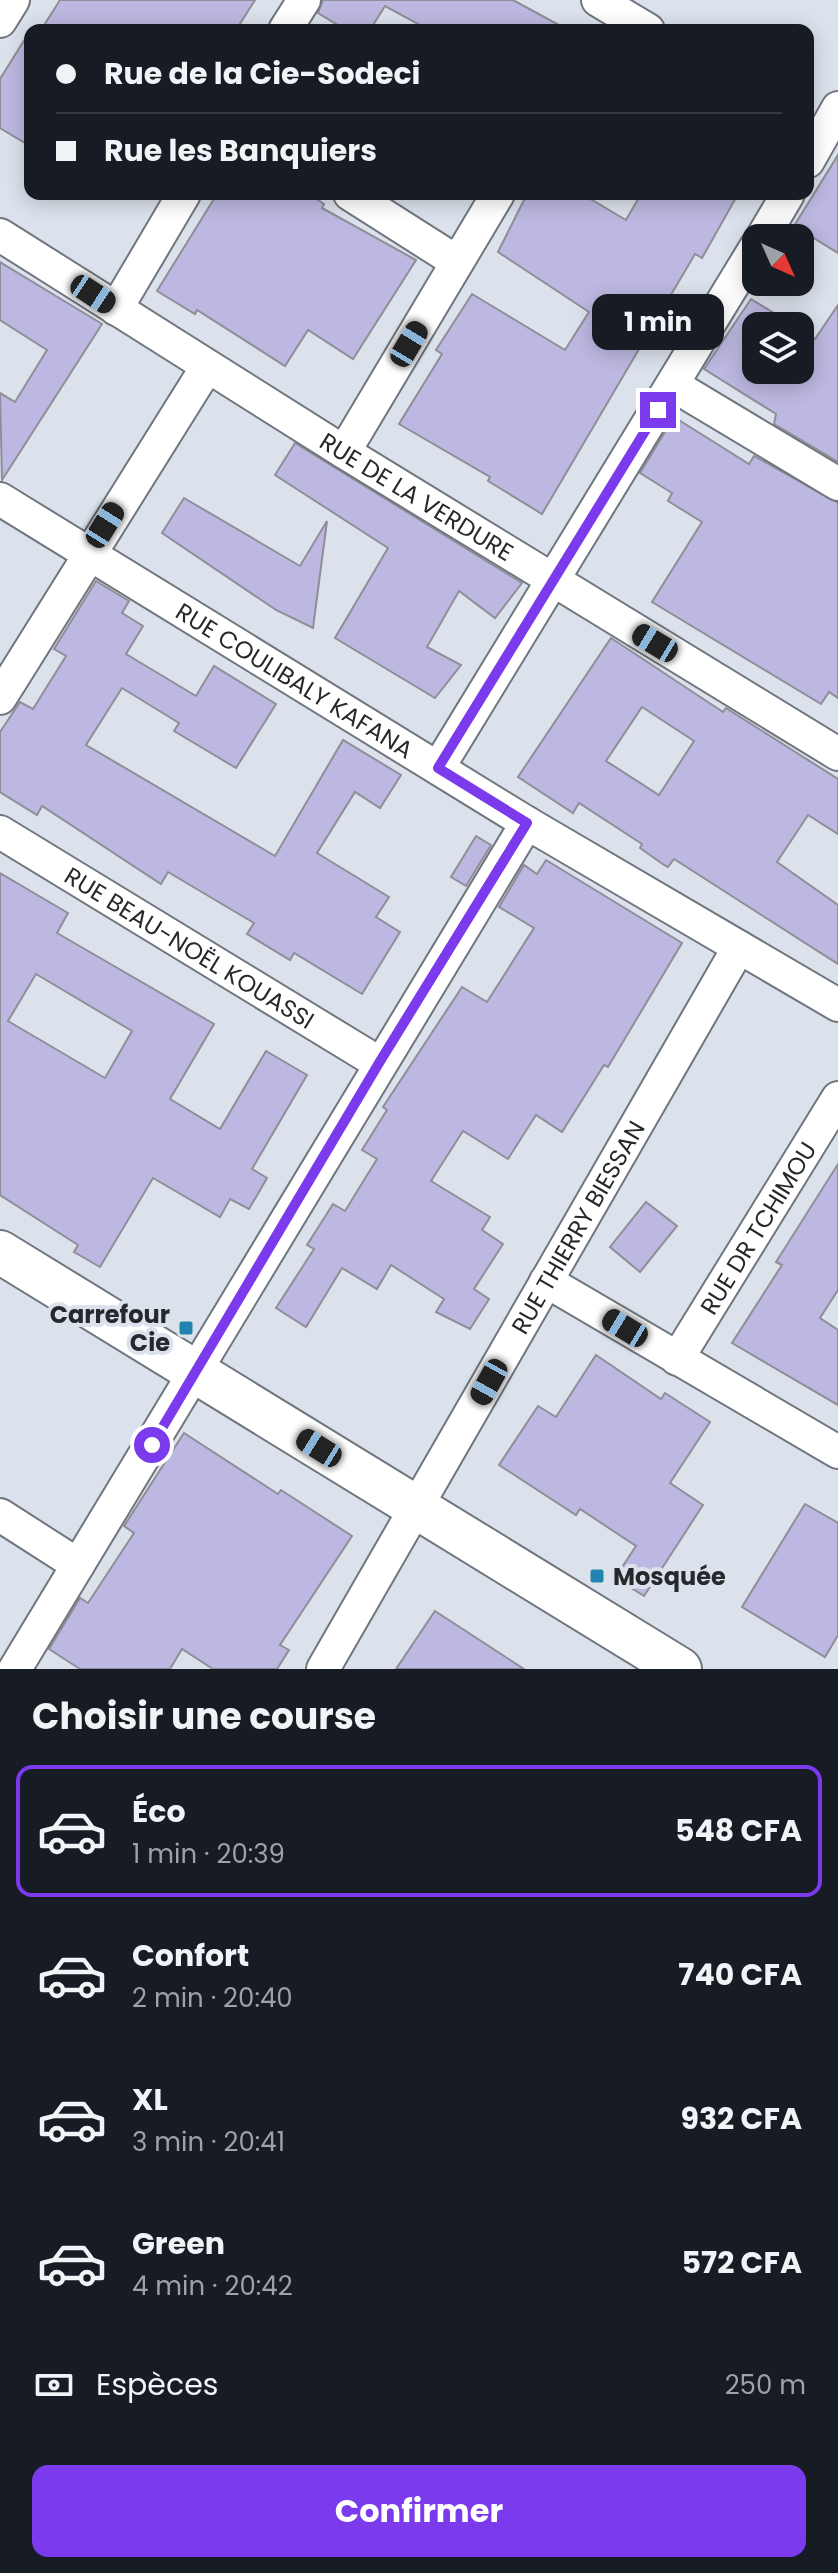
<!DOCTYPE html>
<html lang="fr">
<meta charset="utf-8">
<style>
:root{--surface:#171b24;--page:#242831;--text:#f1f3f6;--muted:#9ea1a6;--line:#363941;--accent:#7c3aed}
body{margin:0;font-family:Poppins,sans-serif;background:var(--page);color:var(--text);height:100vh;display:flex;flex-direction:column;font-size:30px;white-space:nowrap}
*{box-sizing:border-box;margin:0}
p{font-size:26px;color:var(--muted)}
.icon{flex:none;width:44px;height:44px;fill:none;stroke:currentColor;stroke-width:2;stroke-linecap:round;stroke-linejoin:round}
.map{position:relative;height:1669px;overflow:hidden}
.details{display:flex;flex-direction:column;background:var(--surface);flex:1}
.details>*{flex:none}
.banner{position:absolute;left:24px;top:24px;width:790px;height:176px;border-radius:16px;box-shadow:0 4px 20px #0003;display:grid;align-content:center;height:176px;padding:0 32px;background:var(--surface)}
.needle{width:52px;rotate:135deg}
.fabs{position:absolute;left:742px;top:224px;display:grid;gap:16px}
.fabs a{display:grid;place-items:center;width:72px;height:72px;border-radius:16px;background:var(--surface);box-shadow:0 4px 20px #0003;font-size:40px}
.end{position:absolute;width:36px;height:36px;margin:-18px;border:10px solid #7c3aed;background:#fff;box-shadow:0 0 0 4px #fff}
.from{border-radius:50%}
.bubble{position:absolute;height:56px;border-radius:16px;background:var(--surface);box-shadow:0 4px 20px #0003;font-size:26px;font-weight:700;line-height:56px;text-align:center}
.car{position:absolute;width:24px;height:48px;margin:-24px -12px;border-radius:10px;box-shadow:0 0 6px 2px #0007;background:linear-gradient(#222 24%,#8ab4d8 0 40%,#222 0 76%,#8ab4d8 0 86%,#222 0)}
.banner b{display:flex;align-items:center;gap:28px;height:76px;font-size:30px}
.banner b+b{border-top:2px solid var(--line)}
.banner i{width:20px;height:20px;background:var(--text)}
ul{padding:0;list-style:none}
li{display:flex;align-items:center;gap:24px;height:132px;margin:0 16px 12px;padding:0 16px;border:4px solid transparent;border-radius:16px}
li div{flex:1}
li b{display:block;font-size:30px}
li em{font-style:normal;font-weight:700}
li.current{border-color:var(--accent)}
li>.icon{width:72px;height:72px;stroke-width:1.5}
h2{padding:0 32px;font-size:36px;line-height:96px}
.pay{display:flex;align-items:center;gap:20px;height:88px;padding:0 32px;font-size:30px}
.pay p{margin-inline-start:auto}
.button{display:flex;gap:16px;margin-top:auto;padding:16px 32px}
.button a{flex:1;height:92px;border-radius:16px;background:var(--accent);color:#fff;font-size:32px;font-weight:700;line-height:92px;text-align:center}
.map>svg:first-child{display:block}
.building{fill:#bdb8e1;stroke:#8f8e98;stroke-width:2;fill-rule:evenodd}
.lines{fill:none;stroke-linecap:round;stroke-linejoin:round}
.minor-casing{stroke:#70767e;stroke-width:36}
.tertiary-casing{stroke:#70767e;stroke-width:46}
.minor{stroke:#fff;stroke-width:32}
.tertiary{stroke:#fff;stroke-width:42}
.route{stroke:#7c3aed;stroke-width:10}
.poi-dot{fill:#2283ae;stroke:#dce2ec;stroke-width:3}
.labels{text-anchor:middle;dominant-baseline:central;stroke-width:8;stroke-linejoin:round;paint-order:stroke}
.street-label{font-size:24px;fill:#26292c;stroke:#dce2ec}
.poi-label{font-size:24px;font-weight:bold;fill:#26292c;stroke:#dce2ec;text-anchor:end}
</style>
<div class="map">
<svg width="838" height="1669" viewBox="0 0 838 1669">
<rect width="100%" height="100%" fill="#dce2ec"/>
<g class="building">
<polygon points="60,0 255,0 236,30 41,30"/>
<polygon points="323,0 513,0 568,30 429,30 385,6 370,30 346,30 318,13"/>
<polygon points="30,31 30,146 0,128 0,79"/>
<polygon points="838,155 838,253 794,226"/>
<polygon points="217,194 309,194 324,204 322,208 416,260 353,359 308,330 285,366 197,310 195,314 157,291"/>
<polygon points="527,194 582,194 626,220 641,194 738,194 702,258 695,254 542,514 488,481 490,477 399,424 442,354 436,350 472,294 565,350 589,312 498,252"/>
<polygon points="0,262 102,324 2,480 0,393 15,402 47,350 0,320"/>
<polygon points="751,299 795,326 756,326 756,370 800,370 800,329 815,339 838,305 838,462 774,424 776,414 704,369"/>
<polygon points="674,417 749,464 754,456 838,503 838,698 829,692 821,704 652,602 702,522 668,501 672,493 640,473"/>
<polygon points="295,443 522,583 495,618 459,591 427,647 461,665 435,698 335,638 388,548 275,475"/>
<polygon points="184,498 300,566 327,521 313,628 276,610 162,533"/>
<polygon points="96,581 129,601 122,613 143,626 126,654 196,696 214,666 276,704 236,768 174,731 179,723 122,688 86,745 275,856 343,740 401,775 380,808 355,792 317,853 389,897 376,917 400,932 362,994 294,953 290,960 247,934 254,923 168,872 161,884 42,806 37,815 0,792 0,732 20,702 33,709 66,656 54,649"/>
<path d="M 611,638 L 723,712 L 726,708 L 838,779 L 838,834 L 808,815 L 777,862 L 838,905 L 838,964 L 674,859 L 668,867 L 664,865 L 640,848 L 642,844 L 579,803 L 573,813 L 518,777 ZM 642,707 L 694,741 L 659,795 L 606,761 Z"/>
<polygon points="476,836 491,845 466,886 451,877"/>
<polygon points="546,860 682,943 608,1067 604,1065 562,1132 536,1115 508,1159 463,1131 431,1181 490,1217 482,1230 503,1244 474,1289 489,1299 470,1329 436,1312 444,1299 391,1265 377,1289 342,1268 306,1327 276,1308 314,1249 307,1245 333,1204 345,1211 377,1159 362,1150 387,1110 383,1107 462,987 487,1002 534,928 499,907 524,865 537,874"/>
<path d="M 0,873 L 68,913 L 57,933 L 214,1024 L 170,1099 L 220,1129 L 266,1051 L 307,1075 L 252,1169 L 267,1178 L 249,1209 L 230,1199 L 220,1217 L 153,1178 L 100,1267 L 74,1252 L 78,1245 L 0,1195 ZM 36,974 L 132,1031 L 105,1078 L 8,1021 Z"/>
<polygon points="838,1164 838,1290 820,1318 838,1330 838,1405 732,1343 782,1265 776,1262"/>
<polygon points="646,1202 677,1226 640,1272 610,1247"/>
<polygon points="596,1355 661,1399 665,1393 710,1422 670,1483 703,1505 644,1596 615,1578 636,1546 580,1509 576,1515 499,1465 538,1406 556,1417"/>
<polygon points="184,1433 278,1494 281,1490 352,1536 280,1645 289,1650 277,1669 213,1669 182,1649 170,1669 80,1669 49,1649 80,1598 88,1603 134,1533 124,1526"/>
<polygon points="805,1504 838,1523 838,1635 825,1657 742,1607"/>
<polygon points="435,1611 524,1669 396,1669"/>
</g>
<g class="lines">
<defs>
<g id="minor">
<polyline points="598,0 648,30"/>
<polyline points="0,21 13,0"/>
<polyline points="285,30 304,0"/>
<polyline points="808,161 838,108"/>
<polyline points="350,194 457,262"/>
<path id="s1" d="M 0,235 L 344,452 L 838,754"/>
<polyline points="762,238 788,194"/>
<polyline points="116,309 184,194"/>
<polyline points="673,385 838,484"/>
<polyline points="344,452 498,194"/>
<path id="s2" d="M 0,499 L 527,823 L 838,1005"/>
<polyline points="0,698 207,367"/>
<polyline points="438,768 756,247"/>
<path id="s3" d="M 0,832 L 379,1063"/>
<polyline points="546,1281 838,1452"/>
<path id="s4" d="M 677,1359 L 838,1098"/>
<polyline points="0,1515 78,1565"/>
<polyline points="15,1669 527,823"/>
<path id="s5" d="M 323,1669 L 739,947"/>
</g>
<polyline id="tertiary" points="0,1252 680,1669"/>
</defs>
<use href="#minor" class="minor-casing"/>
<use href="#tertiary" class="tertiary-casing"/>
<use href="#minor" class="minor"/>
<use href="#tertiary" class="tertiary"/>
</g>
<g class="lines">
<polyline class="route" points="152,1445 379,1063 527,823 438,768 658,410"/>
</g>
<g class="poi-dot">
<rect x="178" y="1320" width="16" height="16" rx="4"/>
<rect x="589" y="1568" width="16" height="16" rx="4"/>
</g>
<g class="labels">
<g class="street-label">
<text stroke="none"><textPath href="#s1" startOffset="492">RUE DE LA VERDURE</textPath></text>
<text stroke="none"><textPath href="#s2" startOffset="346">RUE COULIBALY KAFANA</textPath></text>
<text stroke="none"><textPath href="#s3" startOffset="222">RUE BEAU-NOËL KOUASSI</textPath></text>
<text stroke="none"><textPath href="#s5" startOffset="510">RUE THIERRY BIESSAN</textPath></text>
<text stroke="none"><textPath href="#s4" startOffset="154">RUE DR TCHIMOU</textPath></text>
</g>
<g class="poi-label">
<text x="170" y="1314">Carrefour<tspan x="170" dy="28">Cie</tspan></text>
<text x="613" y="1576" text-anchor="start">Mosquée</text>
</g>
</g>
</svg>
<div class="fabs">
<a><svg class="needle" viewBox="-14 -14 28 28"><path d="M0-13l5 13h-10z" fill="#e53935"/><path d="M0 13l5-13h-10z" fill="#9ea1a6"/></svg></a>
<a><svg class="icon" aria-label="layers" viewBox="0 0 24 24"><path d="M12 4l9 5-9 5-9-5zM3 14l9 5 9-5"/></svg></a>
</div>
<i class="end from" style="left:152px;top:1445px"></i>
<i class="end" style="left:658px;top:410px"></i>
<div class="bubble" style="left:592px;top:294px;width:132px">1 min</div>
<i class="car" style="left:93px;top:294px;rotate:123deg"></i>
<i class="car" style="left:409px;top:344px;rotate:31deg"></i>
<i class="car" style="left:105px;top:525px;rotate:32deg"></i>
<i class="car" style="left:655px;top:643px;rotate:301deg"></i>
<i class="car" style="left:625px;top:1328px;rotate:301deg"></i>
<i class="car" style="left:489px;top:1382px;rotate:209deg"></i>
<i class="car" style="left:319px;top:1448px;rotate:302deg"></i>
<div class="banner">
<b><i class="from"></i>Rue de la Cie-Sodeci</b>
<b><i></i>Rue les Banquiers</b>
</div>
</div>
<section class="details">
<h2>Choisir une course</h2>
<ul>
<li class="current"><svg class="icon" aria-label="car" viewBox="0 0 24 24"><path d="M5 17H2v-5l4-1 3-4h7l3 4 3 1v5h-3M9 17h6M6 11h13"/><circle cx="7" cy="17" r="2"/><circle cx="17" cy="17" r="2"/></svg><div><b>Éco</b><p>1 min · 20:39</p></div><em>548 CFA</em></li>
<li><svg class="icon" aria-label="car" viewBox="0 0 24 24"><path d="M5 17H2v-5l4-1 3-4h7l3 4 3 1v5h-3M9 17h6M6 11h13"/><circle cx="7" cy="17" r="2"/><circle cx="17" cy="17" r="2"/></svg><div><b>Confort</b><p>2 min · 20:40</p></div><em>740 CFA</em></li>
<li><svg class="icon" aria-label="car" viewBox="0 0 24 24"><path d="M5 17H2v-5l4-1 3-4h7l3 4 3 1v5h-3M9 17h6M6 11h13"/><circle cx="7" cy="17" r="2"/><circle cx="17" cy="17" r="2"/></svg><div><b>XL</b><p>3 min · 20:41</p></div><em>932 CFA</em></li>
<li><svg class="icon" aria-label="car" viewBox="0 0 24 24"><path d="M5 17H2v-5l4-1 3-4h7l3 4 3 1v5h-3M9 17h6M6 11h13"/><circle cx="7" cy="17" r="2"/><circle cx="17" cy="17" r="2"/></svg><div><b>Green</b><p>4 min · 20:42</p></div><em>572 CFA</em></li>
</ul>
<div class="pay"><svg class="icon" aria-label="cash" viewBox="0 0 24 24"><path d="M3 7h18v10H3z"/><circle cx="12" cy="12" r="2"/></svg>Espèces<p>250 m</p></div>
<div class="button"><a>Confirmer</a></div>
</section>
